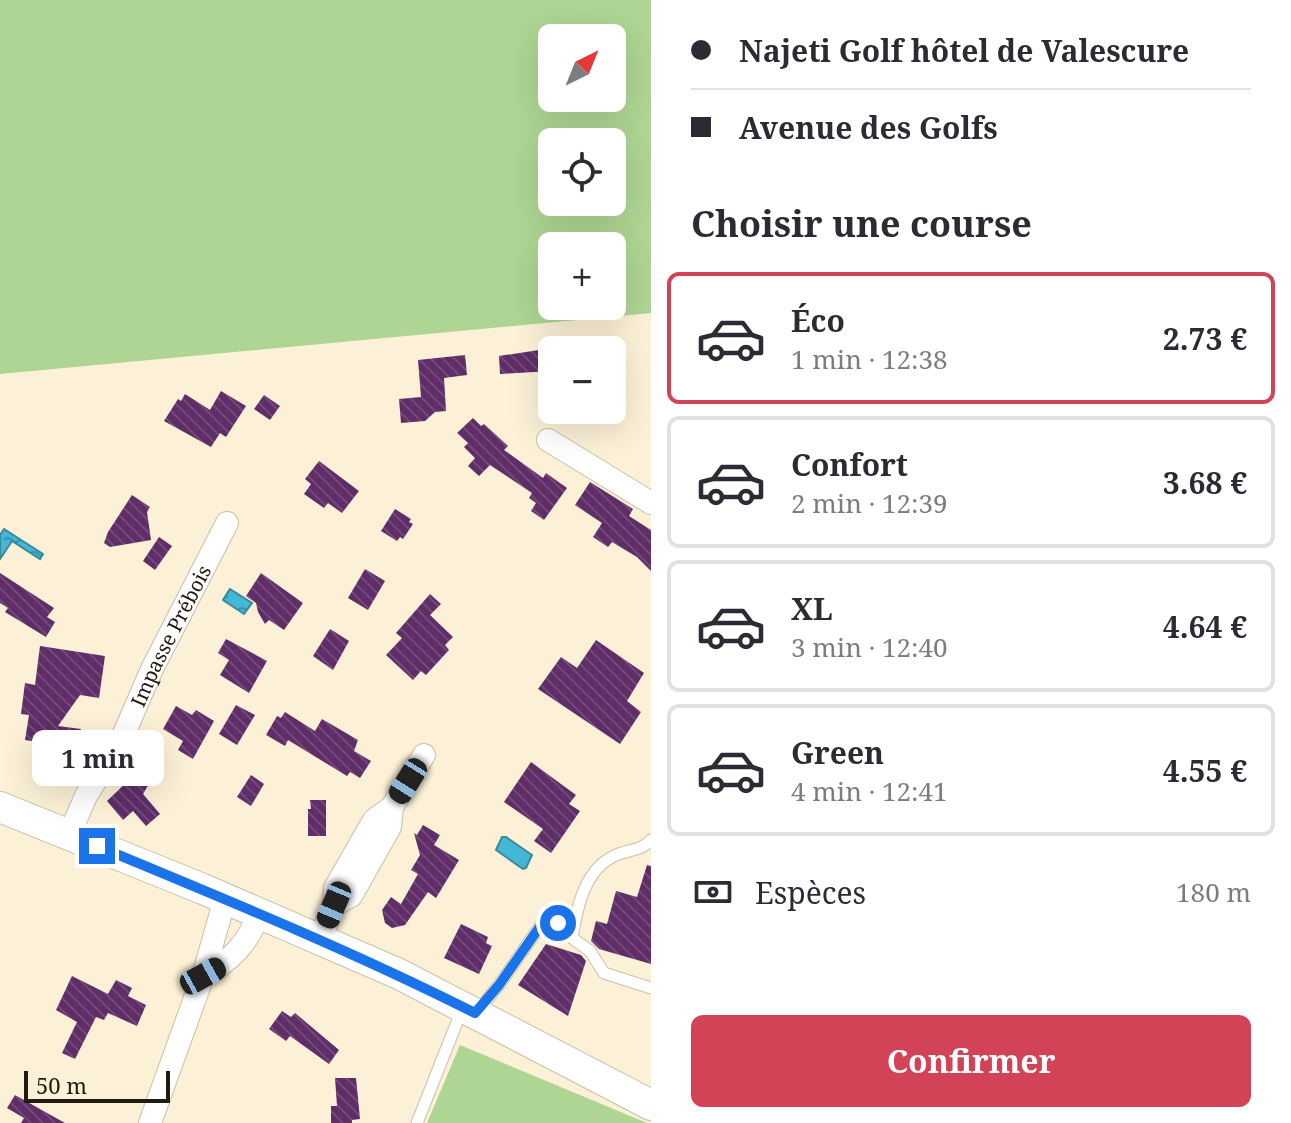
<!DOCTYPE html>
<html lang="fr">
<meta charset="utf-8">
<style>
:root{--surface:#fff;--page:#f2f2f3;--text:#2b2b33;--muted:#7c7c81;--line:#e1e1e2;--accent:#d34358}
body{margin:0;font-family:"Noto Serif",serif;background:var(--page);color:var(--text);height:100vh;display:flex;flex-direction:column;font-size:30px;white-space:nowrap}
*{box-sizing:border-box;margin:0}
p{font-size:26px;color:var(--muted)}
.icon{flex:none;width:44px;height:44px;fill:none;stroke:currentColor;stroke-width:2;stroke-linecap:round;stroke-linejoin:round}
.map{position:relative;flex:1;overflow:hidden}
.side{display:flex;flex-direction:column;background:var(--surface);width:640px}
.side>*{flex:none}
.guide{display:grid;align-content:center;height:176px;padding:0 40px;background:var(--surface)}
.needle{width:52px;rotate:43deg}
.tools{position:absolute;left:538px;top:24px;display:grid;gap:16px}
.tools a{display:grid;place-items:center;width:88px;height:88px;border-radius:12px;background:var(--surface);box-shadow:0 8px 32px #0002;font-size:40px}
.scale{position:absolute;left:24px;bottom:20px;width:146px;box-sizing:border-box;padding-left:8px;border:4px solid #1f1b11;border-top:0;font-size:22px;line-height:28px;white-space:nowrap;color:#1f1b11;-webkit-text-stroke:6px #fcf0d6;paint-order:stroke}
.end{position:absolute;width:36px;height:36px;margin:-18px;border:10px solid #1a73e8;background:#fff;box-shadow:0 0 0 4px #fff}
.from{border-radius:50%}
.bubble{position:absolute;height:56px;border-radius:12px;background:var(--surface);box-shadow:0 8px 32px #0002;font-size:26px;font-weight:700;line-height:56px;text-align:center}
.car{position:absolute;width:24px;height:48px;margin:-24px -12px;border-radius:10px;box-shadow:0 0 6px 2px #0007;background:linear-gradient(#222 24%,#8ab4d8 0 40%,#222 0 76%,#8ab4d8 0 86%,#222 0)}
.guide b{display:flex;align-items:center;gap:28px;height:76px;font-size:30px}
.guide b+b{border-top:2px solid var(--line)}
.guide i{width:20px;height:20px;background:var(--text)}
ul{padding:0;list-style:none}
li{display:flex;align-items:center;gap:24px;height:132px;margin:0 16px 12px;padding:0 24px;border:4px solid var(--line);border-radius:12px}
li div{flex:1}
li b{display:block;font-size:30px}
li em{font-style:normal;font-weight:700}
li.active{border-color:var(--accent)}
li>.icon{width:72px;height:72px;stroke-width:1.5}
h2{padding:0 40px;font-size:36px;line-height:96px}
.pay{display:flex;align-items:center;gap:20px;height:88px;padding:0 40px;font-size:30px}
.pay p{margin-inline-start:auto}
.button{display:flex;gap:16px;margin-top:auto;padding:16px 40px}
.button a{flex:1;height:92px;border-radius:12px;background:var(--accent);color:#fff;font-size:32px;font-weight:700;line-height:92px;text-align:center}
main{display:flex;flex:1;min-height:0}
.map>svg:first-child{display:block}
.garden{fill:#aed593;fill-rule:evenodd}
.water{fill:url(#water-ripples);stroke:#39889c;stroke-width:2}
.building{fill:url(#building-back-hatch)}
.lines{fill:none;stroke-linecap:round;stroke-linejoin:round}
.lane-casing{stroke:#cabfa6;stroke-width:13}
.street-casing{stroke:#cabfa6;stroke-width:24}
.secondary-casing{stroke:#cabfa6;stroke-width:32}
.lane{stroke:#fff;stroke-width:11}
.street{stroke:#fff;stroke-width:22}
.secondary{stroke:#fff;stroke-width:30}
.route{stroke:#1a73e8;stroke-width:10}
.labels{text-anchor:middle;dominant-baseline:central;stroke-width:8;stroke-linejoin:round;paint-order:stroke}
.street-label{font-size:20px;fill:#1f1b11;stroke:#fcf0d6}
</style>
<main>
<div class="map">
<svg width="651" height="1123" viewBox="0 0 651 1123">
<defs>
<pattern id="water-ripples" width="26" height="14" patternUnits="userSpaceOnUse" patternTransform="scale(2)"><rect width="26" height="14" fill="#44b7d7"/><path d="M2 4q2-2 4 0t4 0M15 11q2-2 4 0t4 0" fill="none" stroke="#3894ad"/></pattern>
<pattern id="building-back-hatch" width="6" height="6" patternUnits="userSpaceOnUse" patternTransform="scale(2)"><rect width="6" height="6" fill="#5f2d68"/><path d="M-1 5l2 2M0 0l6 6M5-1l2 2" fill="none" stroke="#724978"/></pattern>
</defs>
<rect width="100%" height="100%" fill="#fcf0d6"/>
<g class="garden">
<path d="M 0,0 L 651,0 L 651,313 L 0,374 ZM 552,38 L 612,38 L 612,98 L 552,98 ZM 552,142 L 612,142 L 612,202 L 552,202 ZM 552,246 L 612,246 L 612,306 L 552,306 Z"/>
<polygon points="460,1045 647,1123 427,1123"/>
</g>
<g class="water">
<polygon points="4,529 43,554 40,559 12,541 0,559 0,535"/>
<polygon points="230,589 252,603 244,614 223,600"/>
<polygon points="502,837 506,837 532,855 526,868 523,869 496,850"/>
</g>
<g class="building">
<polygon points="552,348 552,371 500,374 499,356"/>
<polygon points="465,355 467,375 444,378 446,411 435,412 425,421 401,423 399,399 421,397 418,360"/>
<polygon points="221,391 246,406 226,437 220,433 211,447 164,421 178,399 181,401 185,394 210,410"/>
<polygon points="264,395 280,406 270,420 254,409"/>
<polygon points="473,418 481,426 484,424 508,446 504,450 543,478 546,473 567,488 544,520 531,511 536,503 529,498 532,493 490,465 479,476 468,466 475,458 464,447 468,443 457,433"/>
<polygon points="319,461 359,491 342,513 328,503 324,508 304,494 311,484 305,479"/>
<polygon points="590,482 633,509 629,516 651,530 651,571 637,557 612,542 608,547 593,537 602,523 575,505"/>
<polygon points="132,495 150,507 147,512 151,540 110,547 104,543 108,532"/>
<polygon points="395,509 411,519 409,522 413,524 403,539 400,537 397,541 381,531"/>
<polygon points="159,537 172,546 155,570 143,561"/>
<polygon points="365,569 385,581 368,610 348,598"/>
<polygon points="0,573 54,608 47,617 55,622 46,637 5,612 8,608 0,603"/>
<polygon points="261,573 303,603 284,630 269,620 265,624 258,612 256,603 246,596"/>
<polygon points="430,594 441,604 430,615 453,637 445,645 449,650 426,675 421,671 413,680 386,655 402,638 396,633"/>
<polygon points="330,629 349,641 333,670 313,656"/>
<polygon points="226,639 267,661 249,693 220,675 229,660 218,653"/>
<polygon points="596,640 644,673 627,701 641,712 620,744 538,689 561,657 577,668"/>
<polygon points="40,646 105,656 99,698 80,695 58,726 81,729 77,756 43,751 44,743 25,740 29,715 21,714 25,683 35,685"/>
<polygon points="236,705 255,715 237,745 219,734"/>
<polygon points="176,706 192,715 196,710 214,721 193,759 178,750 183,741 163,729"/>
<polygon points="285,712 315,731 322,719 358,740 354,751 371,761 360,778 350,772 347,776 288,740 285,746 266,735 277,716 281,718"/>
<polygon points="139,762 156,772 143,794 160,814 146,826 133,811 123,820 107,801 130,779"/>
<polygon points="531,762 576,795 569,804 580,811 551,853 534,841 543,829 504,802"/>
<polygon points="251,775 264,784 251,806 237,797"/>
<polygon points="310,800 326,800 326,836 308,836 308,809 311,809"/>
<polygon points="423,825 440,835 434,845 459,860 436,898 428,892 405,925 392,928 385,923 382,910 391,897 401,904 418,874 411,870 420,855 414,833 417,835"/>
<polygon points="647,865 651,866 651,964 599,949 591,941 596,921 607,924 616,891 637,897"/>
<polygon points="461,924 488,937 486,943 492,946 479,974 444,958"/>
<polygon points="546,944 581,955 586,961 568,1016 518,985"/>
<polygon points="72,976 108,994 116,980 132,988 128,996 146,1005 137,1026 108,1013 104,1020 96,1017 75,1059 62,1053 77,1022 56,1010"/>
<polygon points="282,1011 291,1017 295,1013 339,1050 329,1064 290,1036 286,1041 269,1029"/>
<polygon points="335,1078 356,1078 360,1119 352,1120 352,1123 331,1123 331,1106 337,1106"/>
<polygon points="15,1095 65,1123 21,1123 24,1118 7,1108"/>
</g>
<g class="lines">
<defs>
<g id="lane">
<path d="M 651,840 C 643,850 628,850 616,855 C 584,869 577,908 572,938 L 590,951 L 604,973 L 651,988"/>
<polyline points="476,1013 499,985 541,925 575,921"/>
<polyline points="417,1123 463,1007"/>
</g>
<g id="street">
<polyline points="548,440 651,503"/>
<path id="s1" d="M 69,835 L 86,796 L 123,736 L 152,669 L 227,523"/>
<polyline points="334,905 351,896 390,827 392,807"/>
<polyline points="320,939 334,905 335,888 374,820 392,807 424,755"/>
<path d="M 203,976 C 233,959 246,945 260,913"/>
<polyline points="150,1123 203,976 225,899"/>
</g>
<polyline id="secondary" points="0,807 203,889 399,974 651,1105"/>
</defs>
<use href="#lane" class="lane-casing"/>
<use href="#street" class="street-casing"/>
<use href="#secondary" class="secondary-casing"/>
<use href="#lane" class="lane"/>
<use href="#street" class="street"/>
<use href="#secondary" class="secondary"/>
</g>
<g class="lines">
<path class="route" d="M 97,846 C 225,899 352,951 475,1013 L 499,985 L 541,925 L 558,923"/>
</g>
<g class="labels">
<g class="street-label">
<text stroke="none"><textPath href="#s1" startOffset="224">Impasse Prébois</textPath></text>
</g>
</g>
</svg>
<div class="tools">
<a><svg class="needle" viewBox="-14 -14 28 28"><path d="M0-13l5 13h-10z" fill="#e53935"/><path d="M0 13l5-13h-10z" fill="#7c7c81"/></svg></a>
<a><svg class="icon" aria-label="locate" viewBox="0 0 24 24"><circle cx="12" cy="12" r="6"/><path d="M12 2v4M12 18v4M2 12h4M18 12h4"/></svg></a>
<a>+</a>
<a>−</a>
</div>
<div class="scale">50 m</div>
<i class="end from" style="left:558px;top:923px"></i>
<i class="end" style="left:97px;top:846px"></i>
<div class="bubble" style="left:32px;top:730px;width:132px">1 min</div>
<i class="car" style="left:408px;top:781px;rotate:212deg"></i>
<i class="car" style="left:334px;top:905px;rotate:203deg"></i>
<i class="car" style="left:203px;top:976px;rotate:61deg"></i>
</div>
<section class="side">
<div class="guide">
<b><i class="from"></i>Najeti Golf hôtel de Valescure</b>
<b><i></i>Avenue des Golfs</b>
</div>
<h2>Choisir une course</h2>
<ul>
<li class="active"><svg class="icon" aria-label="car" viewBox="0 0 24 24"><path d="M5 17H2v-5l4-1 3-4h7l3 4 3 1v5h-3M9 17h6M6 11h13"/><circle cx="7" cy="17" r="2"/><circle cx="17" cy="17" r="2"/></svg><div><b>Éco</b><p>1 min · 12:38</p></div><em>2.73 €</em></li>
<li><svg class="icon" aria-label="car" viewBox="0 0 24 24"><path d="M5 17H2v-5l4-1 3-4h7l3 4 3 1v5h-3M9 17h6M6 11h13"/><circle cx="7" cy="17" r="2"/><circle cx="17" cy="17" r="2"/></svg><div><b>Confort</b><p>2 min · 12:39</p></div><em>3.68 €</em></li>
<li><svg class="icon" aria-label="car" viewBox="0 0 24 24"><path d="M5 17H2v-5l4-1 3-4h7l3 4 3 1v5h-3M9 17h6M6 11h13"/><circle cx="7" cy="17" r="2"/><circle cx="17" cy="17" r="2"/></svg><div><b>XL</b><p>3 min · 12:40</p></div><em>4.64 €</em></li>
<li><svg class="icon" aria-label="car" viewBox="0 0 24 24"><path d="M5 17H2v-5l4-1 3-4h7l3 4 3 1v5h-3M9 17h6M6 11h13"/><circle cx="7" cy="17" r="2"/><circle cx="17" cy="17" r="2"/></svg><div><b>Green</b><p>4 min · 12:41</p></div><em>4.55 €</em></li>
</ul>
<div class="pay"><svg class="icon" aria-label="cash" viewBox="0 0 24 24"><path d="M3 7h18v10H3z"/><circle cx="12" cy="12" r="2"/></svg>Espèces<p>180 m</p></div>
<div class="button"><a>Confirmer</a></div>
</section>
</main>
